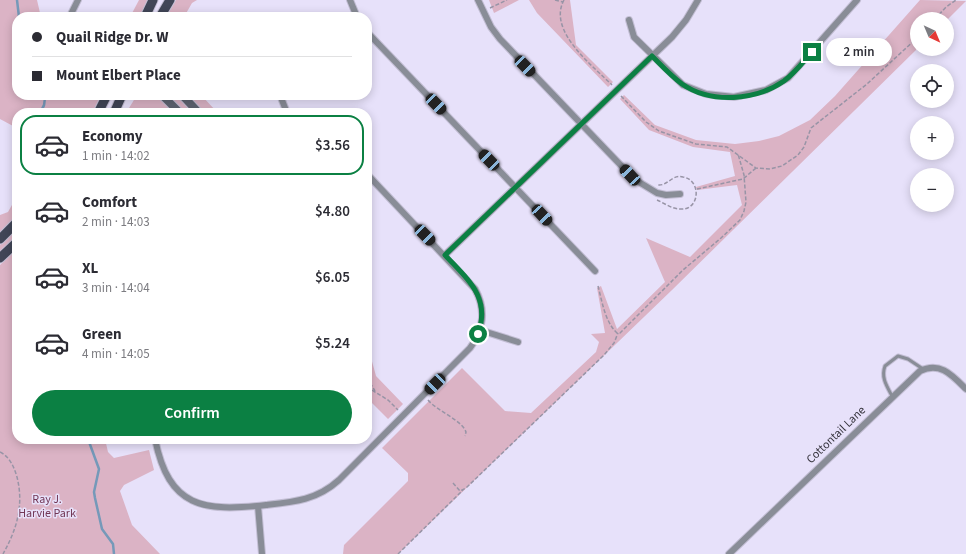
<!DOCTYPE html>
<meta charset="utf-8">
<style>
:root{--surface:#fff;--page:#f2f2f3;--text:#2b2b33;--muted:#7c7c81;--line:#e1e1e2;--accent:#0b8043}
body{margin:0;font-family:"Source Sans 3",sans-serif;background:var(--page);color:var(--text);height:100vh;display:flex;flex-direction:column;font-size:15px;white-space:nowrap}
*{box-sizing:border-box;margin:0}
p{font-size:13px;color:var(--muted)}
.icon{flex:none;width:22px;height:22px;fill:none;stroke:currentColor;stroke-width:2;stroke-linecap:round;stroke-linejoin:round}
.map{position:relative;flex:1;overflow:hidden}
.panel{position:absolute;left:12px;top:108px;width:360px;height:336px;display:flex;flex-direction:column;background:var(--surface);border-radius:16px;box-shadow:0 2px 10px #0003}
.panel>*{flex:none}
.hud{position:absolute;left:12px;top:12px;width:360px;height:88px;border-radius:16px;box-shadow:0 2px 10px #0003;display:grid;align-content:center;height:88px;padding:0 20px;background:var(--surface)}
.needle{width:26px;rotate:136deg}
.fabs{position:absolute;left:910px;top:12px;display:grid;gap:8px}
.fabs a{display:grid;place-items:center;width:44px;height:44px;border-radius:50%;background:var(--surface);box-shadow:0 2px 10px #0003;font-size:20px}
.end{position:absolute;width:18px;height:18px;margin:-9px;border:5px solid #0b8043;background:#fff;box-shadow:0 0 0 2px #fff}
.from{border-radius:50%}
.bubble{position:absolute;height:28px;border-radius:14px;background:var(--surface);box-shadow:0 2px 10px #0003;font-size:13px;font-weight:600;line-height:28px;text-align:center}
.car{position:absolute;width:12px;height:24px;margin:-12px -6px;border-radius:5px;box-shadow:0 0 3px 1px #0007;background:linear-gradient(#222 24%,#8ab4d8 0 40%,#222 0 76%,#8ab4d8 0 86%,#222 0)}
.hud b{display:flex;align-items:center;gap:14px;height:38px;font-size:15px}
.hud b+b{border-top:1px solid var(--line)}
.hud i{width:10px;height:10px;background:var(--text)}
ul{padding:7px 0 0;list-style:none}
li{display:flex;align-items:center;gap:12px;height:60px;margin:0 8px 6px;padding:0 12px;border:2px solid transparent;border-radius:16px}
li div{flex:1}
li b{display:block;font-size:15px}
li em{font-style:normal;font-weight:600}
li.on{border-color:var(--accent)}
li>.icon{width:36px;height:36px;stroke-width:1.5}
.action{display:flex;gap:8px;margin-top:auto;padding:8px 20px}
.action a{flex:1;height:46px;border-radius:24px;background:var(--accent);color:#fff;font-size:16px;font-weight:600;line-height:46px;text-align:center}
.map>svg:first-child{display:block}
.green{fill:#dbb3c5}
.lines{fill:none;stroke-linecap:round;stroke-linejoin:round}
.stream{stroke:#7599b9;stroke-width:2.5}
.lane-casing{stroke:#c3bed4;stroke-width:5}
.street-casing{stroke:#c3bed4;stroke-width:8}
.secondary-casing{stroke:#c3bed4;stroke-width:10}
.primary-casing{stroke:#c3bed4;stroke-width:11}
.path{stroke:#9894a6;stroke-width:1.5;stroke-dasharray:4 2;stroke-linecap:butt}
.lane{stroke:#898d97;stroke-width:3}
.street{stroke:#898d97;stroke-width:6}
.secondary{stroke:#5e6371;stroke-width:8}
.primary{stroke:#414657;stroke-width:9}
.route{stroke:#0b8043;stroke-width:5}
.labels{text-anchor:middle;dominant-baseline:central;stroke-width:3;stroke-linejoin:round;paint-order:stroke}
.street-label{font-size:12px;fill:#35333c;stroke:#e7e1fa}
.park-label{font-size:12px;fill:#723756;stroke:#e7e1fa}
</style>
<div class="map">
<svg width="966" height="554" viewBox="0 0 966 554">
<rect width="100%" height="100%" fill="#e7e1fa"/>
<g class="green">
<polygon points="0,0 37,0 40,13 53,14 53,17 17,17 17,95 101,95 92,113 17,113 17,136 13,126 0,119"/>
<polygon points="139,0 148,0 139,17 130,17"/>
<polygon points="176,0 197,0 192,3 184,17 166,17"/>
<polygon points="489,0 519,0 494,13"/>
<polygon points="529,0 570,0 576,45 613,82 608,87 537,13"/>
<polygon points="920,0 966,1 947,20 917,19 917,49 672,290 398,554 343,554 344,545 408,481 408,473 382,448 462,368 505,411 531,413 596,352 599,342 591,334 605,333 597,288 601,286 617,329 665,282 646,238 690,257 742,205 737,185 697,190 696,187 735,176 730,152 693,147 649,130 620,99 624,95 655,125 696,140 735,144 759,141 779,136 810,120 835,96"/>
<polygon points="137,95 155,95 175,113 126,113"/>
<polygon points="168,95 176,95 193,113 186,113"/>
<polygon points="187,95 201,95 218,113 204,113"/>
<polygon points="17,196 17,215 0,232 0,215 8,212"/>
<polygon points="17,229 17,235 0,252 0,245"/>
<polygon points="17,248 17,439 105,439 108,452 114,458 149,450 154,470 124,485 120,491 132,525 160,554 0,554 0,265"/>
<polygon points="367,343 376,376 403,404 388,419 367,398"/>
</g>
<g class="lines">
<g class="stream">
<polyline points="17,0 19,17"/>
<path d="M 39,113 C 44,107 46,103 44,95"/>
<polyline points="88,439 99,469 94,492 95,498 102,529 113,544 114,554"/>
</g>
<defs>
<path id="lane" d="M 892,396 C 886,385 881,377 885,366 L 898,356 L 908,359 L 923,369"/>
<g id="street">
<polyline points="350,0 357,17"/>
<polyline points="478,0 491,27 500,39 634,179 657,193 666,195 680,194"/>
<polyline points="70,16 78,0"/>
<polyline points="629,20 634,37 683,85 706,94 734,97 766,90 788,78 857,0"/>
<polyline points="367,32 595,271"/>
<polyline points="280,95 287,113"/>
<polyline points="445,255 672,37 686,20 698,0"/>
<polyline points="480,330 518,342"/>
<path d="M 155,439 C 169,508 203,512 266,505 C 294,502 317,500 339,480 L 470,348 C 484,330 486,309 475,289 L 367,174"/>
<polyline points="258,506 262,554"/>
<path d="M 729,554 L 920,371 C 940,361 952,375 966,389"/>
</g>
<g id="secondary">
<polyline points="162,95 180,113"/>
<polyline points="182,95 199,113"/>
</g>
<g id="primary">
<polyline points="145,17 153,0"/>
<polyline points="160,17 170,0"/>
<polyline points="98,113 107,95"/>
<polyline points="114,113 122,95"/>
<polyline points="0,239 17,222"/>
<polyline points="0,258 17,242"/>
</g>
</defs>
<use href="#lane" class="lane-casing"/>
<use href="#street" class="street-casing"/>
<use href="#secondary" class="secondary-casing"/>
<use href="#primary" class="primary-casing"/>
<g class="path">
<polyline points="555,0 563,2"/>
<path d="M 564,0 C 547,31 593,66 612,85"/>
<polyline points="490,8 507,0"/>
<polyline points="935,19 946,7 956,0"/>
<polyline points="621,96 646,122 659,131 696,144 727,147 756,168 770,169 782,166 798,155 804,147 811,128 867,84 917,38"/>
<polyline points="697,189 743,179 756,168"/>
<path d="M 657,200 C 664,203 672,209 680,209 C 700,211 702,180 683,177 C 672,174 668,186 658,185"/>
<path d="M 598,286 C 602,301 605,322 617,333 L 620,333 L 683,270 L 721,238 L 740,220 L 744,211 L 746,202 L 744,175 L 738,154"/>
<polyline points="367,306 371,315 367,326"/>
<polyline points="367,378 375,391"/>
<polyline points="367,387 388,400 398,410"/>
<path d="M 428,400 C 437,411 462,420 466,432 L 465,436"/>
<path d="M 0,452 C 10,457 14,467 17,477 C 24,505 17,529 3,554"/>
<polyline points="453,483 460,491 466,488 604,355 614,343 618,333"/>
<polyline points="398,554 463,490"/>
</g>
<use href="#lane" class="lane"/>
<use href="#street" class="street"/>
<use href="#secondary" class="secondary"/>
<use href="#primary" class="primary"/>
</g>
<g class="lines">
<path class="route" d="M 478,334 C 491,297 468,280 445,255 L 652,56 C 662,66 671,76 682,84 C 711,104 755,101 784,81 C 795,73 803,62 812,52"/>
</g>
<g class="labels">
<g class="street-label">
<text transform="translate(836 435) rotate(-44)">Cottontail Lane</text>
</g>
<g class="park-label">
<text x="47" y="499">Ray J.<tspan x="47" dy="14">Harvie Park</tspan></text>
</g>
</g>
</svg>
<div class="fabs">
<a><svg class="needle" viewBox="-14 -14 28 28"><path d="M0-13l5 13h-10z" fill="#e53935"/><path d="M0 13l5-13h-10z" fill="#7c7c81"/></svg></a>
<a><svg class="icon" aria-label="locate" viewBox="0 0 24 24"><circle cx="12" cy="12" r="6"/><path d="M12 2v4M12 18v4M2 12h4M18 12h4"/></svg></a>
<a>+</a>
<a>−</a>
</div>
<i class="end from" style="left:478px;top:334px"></i>
<i class="end" style="left:812px;top:52px"></i>
<div class="bubble" style="left:826px;top:38px;width:66px">2 min</div>
<i class="car" style="left:525px;top:66px;rotate:136deg"></i>
<i class="car" style="left:436px;top:104px;rotate:136deg"></i>
<i class="car" style="left:489px;top:160px;rotate:316deg"></i>
<i class="car" style="left:630px;top:175px;rotate:317deg"></i>
<i class="car" style="left:542px;top:215px;rotate:137deg"></i>
<i class="car" style="left:425px;top:235px;rotate:136deg"></i>
<i class="car" style="left:435px;top:384px;rotate:225deg"></i>
<div class="hud">
<b><i class="from"></i>Quail Ridge Dr. W</b>
<b><i></i>Mount Elbert Place</b>
</div>
<section class="panel">
<ul>
<li class="on"><svg class="icon" aria-label="car" viewBox="0 0 24 24"><path d="M5 17H2v-5l4-1 3-4h7l3 4 3 1v5h-3M9 17h6M6 11h13"/><circle cx="7" cy="17" r="2"/><circle cx="17" cy="17" r="2"/></svg><div><b>Economy</b><p>1 min · 14:02</p></div><em>$3.56</em></li>
<li><svg class="icon" aria-label="car" viewBox="0 0 24 24"><path d="M5 17H2v-5l4-1 3-4h7l3 4 3 1v5h-3M9 17h6M6 11h13"/><circle cx="7" cy="17" r="2"/><circle cx="17" cy="17" r="2"/></svg><div><b>Comfort</b><p>2 min · 14:03</p></div><em>$4.80</em></li>
<li><svg class="icon" aria-label="car" viewBox="0 0 24 24"><path d="M5 17H2v-5l4-1 3-4h7l3 4 3 1v5h-3M9 17h6M6 11h13"/><circle cx="7" cy="17" r="2"/><circle cx="17" cy="17" r="2"/></svg><div><b>XL</b><p>3 min · 14:04</p></div><em>$6.05</em></li>
<li><svg class="icon" aria-label="car" viewBox="0 0 24 24"><path d="M5 17H2v-5l4-1 3-4h7l3 4 3 1v5h-3M9 17h6M6 11h13"/><circle cx="7" cy="17" r="2"/><circle cx="17" cy="17" r="2"/></svg><div><b>Green</b><p>4 min · 14:05</p></div><em>$5.24</em></li>
</ul>
<div class="action"><a>Confirm</a></div>
</section>
</div>
